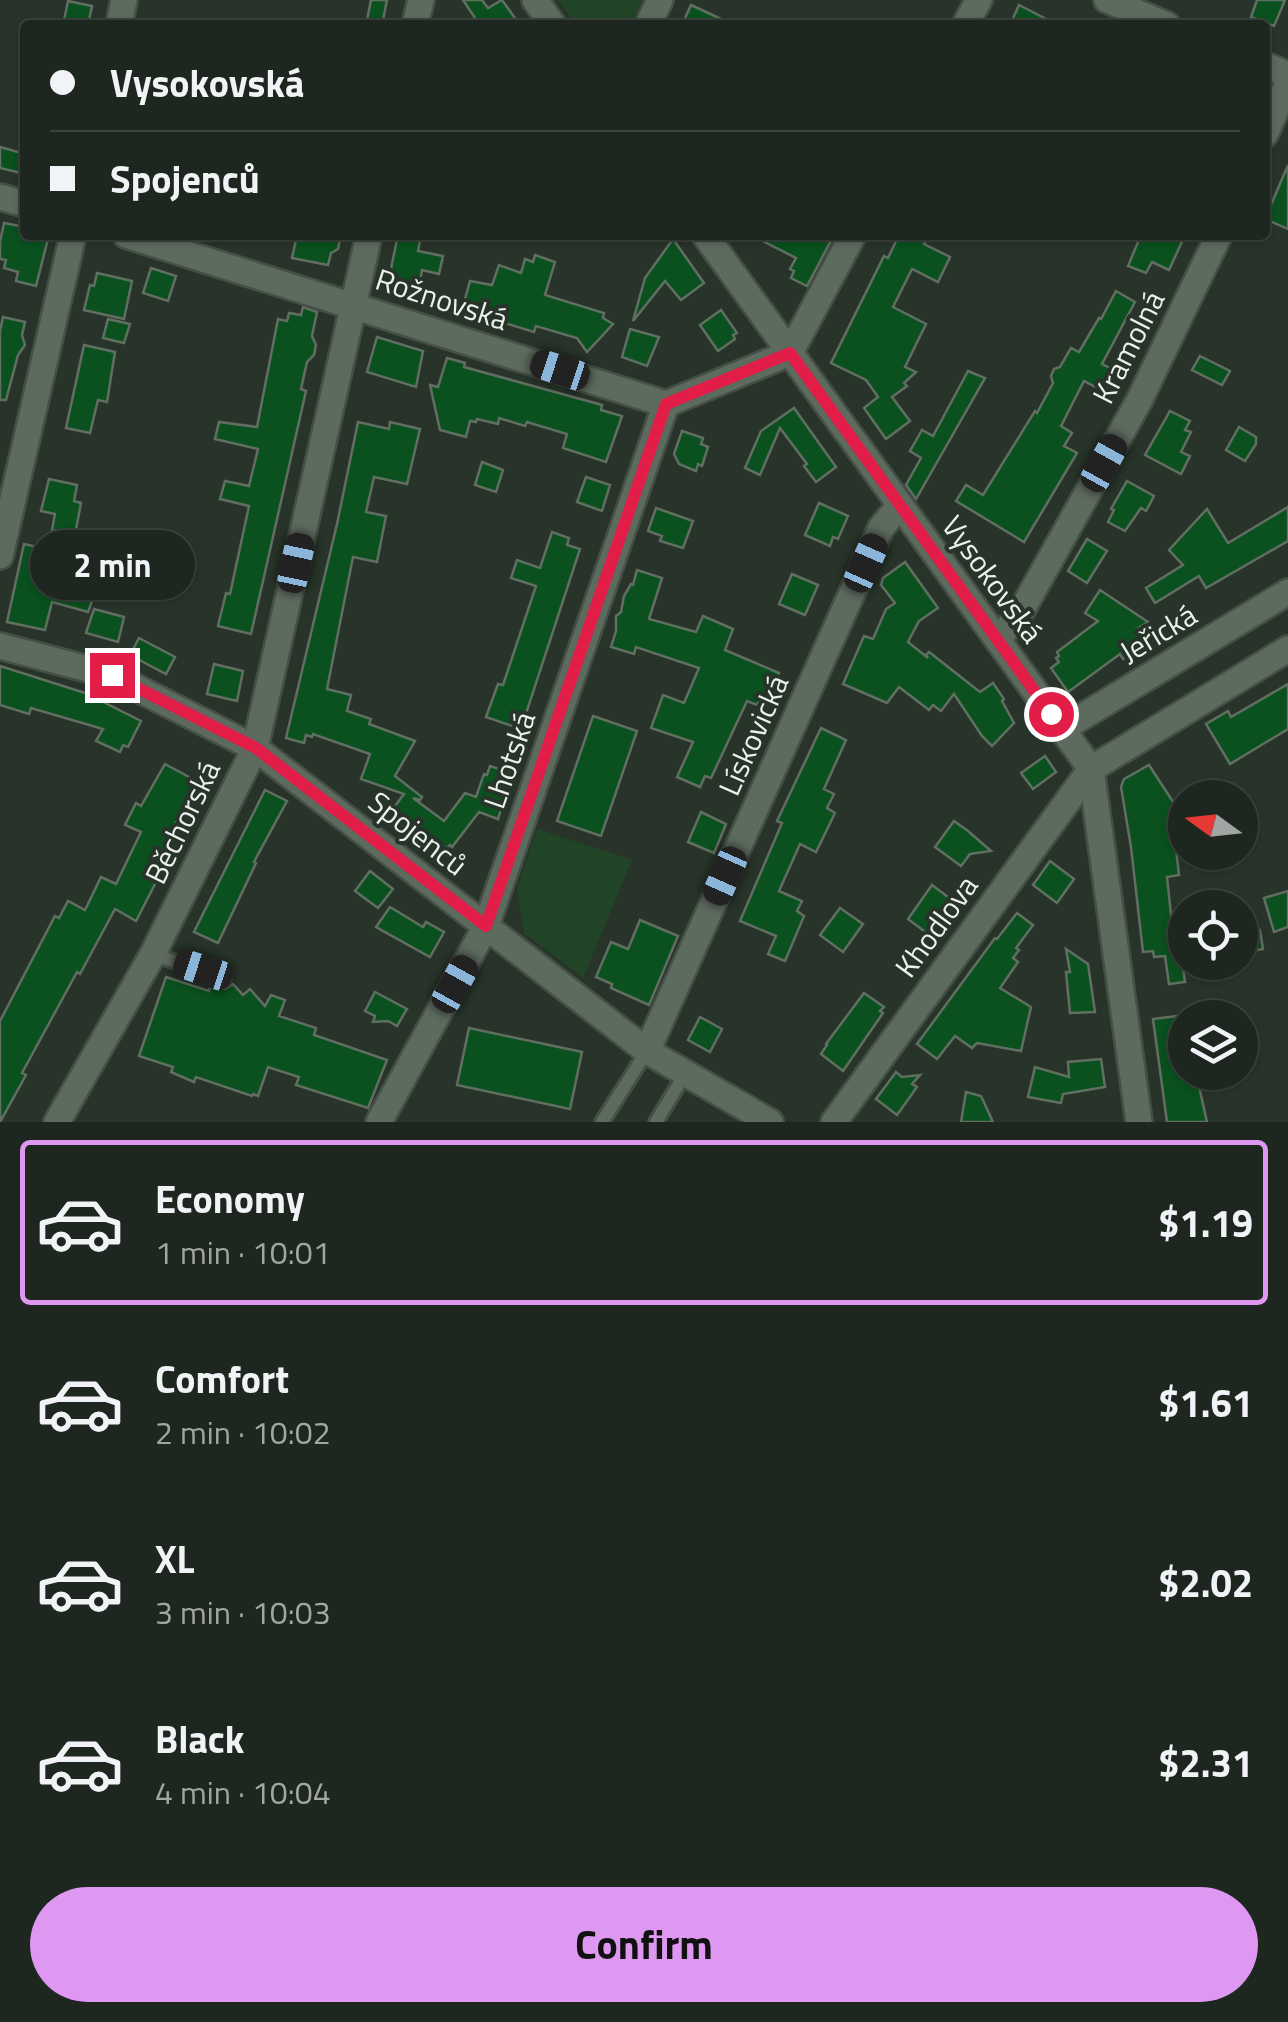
<!DOCTYPE html>
<meta charset="utf-8">
<style>
:root{--surface:#1e271f;--page:#262f28;--text:#f1f3f6;--muted:#a1a5a4;--line:#3c443d;--accent:#df98f2}
body{margin:0;font-family:"Titillium Web",sans-serif;background:var(--page);color:var(--text);height:100vh;display:flex;flex-direction:column;font-size:38px;white-space:nowrap}
*{box-sizing:border-box;margin:0}
p{font-size:32px;color:var(--muted)}
.icon{flex:none;width:55px;height:55px;fill:none;stroke:currentColor;stroke-width:2;stroke-linecap:round;stroke-linejoin:round}
.map{position:relative;height:1122px;overflow:hidden}
.drawer{display:flex;flex-direction:column;background:var(--surface);flex:1}
.drawer>*{flex:none}
.hud{position:absolute;left:20px;top:20px;width:1250px;height:220px;border-radius:10px;box-shadow:0 2px 8px #0004,0 0 0 2px var(--line);display:grid;align-content:center;height:220px;padding:0 30px;background:var(--surface)}
.needle{width:65px;rotate:285deg}
.controls{position:absolute;left:1168px;top:780px;display:grid;gap:20px}
.controls a{display:grid;place-items:center;width:90px;height:90px;border-radius:50%;background:var(--surface);box-shadow:0 2px 8px #0004,0 0 0 2px var(--line);font-size:50px}
.end{position:absolute;width:45px;height:45px;margin:-22px;border:12px solid #e11d48;background:#fff;box-shadow:0 0 0 5px #fff}
.from{border-radius:50%}
.bubble{position:absolute;height:70px;border-radius:35px;background:var(--surface);box-shadow:0 2px 8px #0004,0 0 0 2px var(--line);font-size:32px;font-weight:700;line-height:70px;text-align:center}
.car{position:absolute;width:30px;height:60px;margin:-30px -15px;border-radius:12px;box-shadow:0 0 8px 2px #0007;background:linear-gradient(#222 24%,#8ab4d8 0 40%,#222 0 76%,#8ab4d8 0 86%,#222 0)}
.hud b{display:flex;align-items:center;gap:35px;height:95px;font-size:38px}
.hud b+b{border-top:2px solid var(--line)}
.hud i{width:25px;height:25px;background:var(--text)}
ul{padding:18px 0 0;list-style:none}
li{display:flex;align-items:center;gap:30px;height:165px;margin:0 20px 15px;padding:0 10px;border:5px solid transparent;border-radius:10px}
li div{flex:1}
li b{display:block;font-size:38px}
li em{font-style:normal;font-weight:700}
li.selected{border-color:var(--accent)}
li>.icon{width:90px;height:90px;stroke-width:1.5}
.action{display:flex;gap:20px;margin-top:auto;padding:20px 30px}
.action a{flex:1;height:115px;border-radius:60px;background:var(--accent);color:#111;font-size:40px;font-weight:700;line-height:115px;text-align:center}
.map>svg:first-child{display:block}
.green{fill:#214427}
.building{fill:#0a511f;stroke:#616e62;stroke-width:2.5}
.lines{fill:none;stroke-linecap:round;stroke-linejoin:round}
.service-casing{stroke:#444f45;stroke-width:18}
.minor-casing{stroke:#444f45;stroke-width:30}
.service{stroke:#5d6a5e;stroke-width:12}
.minor{stroke:#5d6a5e;stroke-width:25}
.route{stroke:#e11d48;stroke-width:12}
.labels{text-anchor:middle;dominant-baseline:central;stroke-width:8;stroke-linejoin:round;paint-order:stroke}
.street-label{font-size:30px;fill:#eaf2eb;stroke:#283429}
</style>
<div class="map">
<svg width="1288" height="1122" viewBox="0 0 1288 1122">
<rect width="100%" height="100%" fill="#283429"/>
<g class="green">
<polygon points="558,0 643,0 631,25 576,25"/>
<polygon points="537,829 632,860 583,978 524,933 517,888"/>
</g>
<g class="building">
<polygon points="371,0 387,0 382,25 366,25"/>
<polygon points="463,0 482,0 488,8 502,0 520,25 464,25 475,18"/>
<polygon points="1257,0 1285,0 1274,26 1251,17"/>
<polygon points="68,1 92,6 88,25 63,25"/>
<polygon points="691,5 734,25 682,25"/>
<polygon points="1019,5 1058,25 1010,25"/>
<polygon points="0,147 25,154 25,174 0,168"/>
<polygon points="1288,165 1288,229 1265,219"/>
<polygon points="4,223 25,227 25,235 49,235 36,286 16,281 18,272 4,268 6,260 0,259 0,242"/>
<polygon points="297,235 341,235 338,249 331,253 328,265 292,258"/>
<polygon points="398,235 421,235 418,251 443,256 439,274 422,270 417,297 387,288"/>
<polygon points="751,235 834,235 807,286 791,278 794,271 790,269 796,258"/>
<polygon points="899,235 929,235 924,244 950,257 938,282 912,269 893,307 926,324 905,367 916,372 904,383 907,386 892,397 910,421 886,439 864,408 878,397 866,380 831,363 884,256 888,258"/>
<polygon points="1141,235 1185,235 1169,270 1152,262 1146,273 1128,266"/>
<polygon points="673,239 704,283 681,300 665,281 633,321 645,278"/>
<polygon points="535,255 555,262 545,295 604,313 603,318 613,324 587,352 577,338 536,326 534,332 462,310 470,281 492,285 499,265 521,273 525,259 533,262"/>
<polygon points="151,268 176,276 168,301 143,293"/>
<polygon points="97,273 132,281 124,319 84,310 90,285 94,286"/>
<polygon points="1116,291 1135,302 1102,364 1116,371 1105,392 1084,381 1061,426 1072,433 1064,446 1077,453 1024,542 956,501 966,485 983,495 1035,411 1037,413 1053,383 1051,376 1054,369 1060,367 1071,348 1079,352 1099,318 1101,319"/>
<polygon points="303,307 317,312 312,336 316,345 314,355 307,362 301,389 306,391 251,634 218,626 226,593 230,594 249,506 220,499 225,481 249,486 258,449 215,439 219,422 257,427 278,319 287,321 289,313 301,315"/>
<polygon points="721,310 737,333 733,335 735,339 718,351 700,325"/>
<polygon points="3,317 25,322 22,335 25,345 18,355 6,400 0,400 0,331"/>
<polygon points="108,319 130,324 124,343 103,338"/>
<polygon points="630,329 659,337 647,366 622,357"/>
<polygon points="377,337 423,351 416,387 367,372"/>
<polygon points="84,345 115,352 107,402 98,400 90,433 66,428"/>
<polygon points="1200,356 1230,371 1222,385 1192,370"/>
<polygon points="447,358 465,363 464,367 602,405 601,410 622,416 606,462 563,448 567,434 527,422 525,426 499,418 498,424 477,419 476,422 470,421 466,437 440,430 430,385 438,387"/>
<polygon points="968,371 985,378 916,499 906,485 921,458 910,451 922,430 933,436"/>
<polygon points="794,408 836,467 816,482 804,466 807,464 780,428 760,475 745,468 761,431"/>
<polygon points="1170,411 1190,421 1185,430 1191,432 1181,452 1190,456 1181,474 1145,455"/>
<polygon points="358,422 389,429 390,422 420,429 407,484 374,477 366,512 386,516 377,562 353,557 327,689 351,695 347,711 371,719 369,724 415,741 395,776 422,797 420,800 413,798 444,821 465,793 476,797 484,774 487,775 490,766 512,773 498,819 479,812 452,847 450,845 446,849 416,826 411,832 389,814 404,794 361,779 370,754 313,734 312,737 306,735 304,743 286,738 337,524"/>
<polygon points="1239,427 1256,437 1256,444 1245,461 1226,450"/>
<polygon points="682,431 703,438 701,444 708,447 702,466 698,464 696,471 679,464 674,454"/>
<polygon points="482,462 503,470 496,492 475,485"/>
<polygon points="586,477 610,485 602,511 577,502"/>
<polygon points="49,479 77,485 74,501 81,503 75,535 52,530 55,514 41,511"/>
<polygon points="1127,481 1154,496 1146,511 1141,508 1125,531 1108,522 1114,510 1111,509"/>
<polygon points="819,503 848,516 838,539 833,537 830,546 805,535"/>
<polygon points="1288,507 1288,541 1206,588 1199,576 1155,603 1146,588 1183,565 1169,550 1207,509 1228,543"/>
<polygon points="656,508 693,521 683,548 660,541 662,536 648,531"/>
<polygon points="552,532 569,538 567,545 580,549 521,729 486,717 498,684 503,685 536,586 511,578 517,560 540,568"/>
<polygon points="1087,539 1107,551 1087,583 1068,571"/>
<polygon points="24,544 55,551 48,583 94,596 88,612 52,602 45,630 7,622"/>
<polygon points="905,562 938,608 919,621 908,642 928,658 926,655 929,652 980,692 993,683 1004,699 1002,701 1014,723 992,746 982,736 954,694 941,711 933,705 929,710 899,687 887,703 843,684 864,636 873,639 886,609 895,603 881,585 883,578"/>
<polygon points="637,570 662,578 649,619 696,632 703,616 733,629 725,650 779,673 766,702 759,700 757,705 747,701 711,778 705,776 700,787 677,777 693,742 651,728 663,695 684,703 699,668 636,647 634,654 611,647 616,631 616,616 621,612 624,596 631,584 633,585"/>
<polygon points="792,574 818,585 805,615 779,604"/>
<polygon points="1100,590 1148,622 1137,629 1146,644 1123,659 1120,654 1068,692 1051,668 1059,662 1056,658 1059,656 1057,652 1098,621 1085,613"/>
<polygon points="94,609 124,617 118,642 86,633"/>
<polygon points="139,638 175,657 166,674 130,655"/>
<polygon points="214,664 243,671 237,701 207,694"/>
<polygon points="0,666 85,693 141,721 128,747 123,745 120,752 96,741 103,729 31,708 29,714 0,705"/>
<polygon points="1288,684 1288,729 1230,764 1206,724 1228,711 1231,717"/>
<polygon points="593,716 637,731 601,836 557,821"/>
<polygon points="821,728 846,740 824,789 834,794 827,808 835,813 816,852 800,844 779,891 802,901 797,911 804,916 785,961 768,954 776,936 740,921 782,823 777,821"/>
<polygon points="1045,756 1056,772 1033,789 1021,773"/>
<polygon points="165,764 200,783 197,789 201,791 187,818 180,814 166,843 174,847 136,921 115,909 80,974 77,972 22,1073 26,1075 0,1122 0,1021 55,916 59,918 68,901 85,910 101,877 116,884 141,832 125,825 136,803 141,806"/>
<polygon points="1149,765 1177,808 1185,807 1185,831 1174,832 1179,875 1167,877 1172,924 1177,923 1185,982 1169,984 1165,956 1154,957 1153,951 1143,952 1131,847 1121,787 1124,779"/>
<polygon points="265,790 287,801 254,862 256,863 218,943 194,932"/>
<polygon points="701,812 726,824 714,853 688,842"/>
<polygon points="954,821 968,831 991,851 970,854 961,866 935,847"/>
<polygon points="1050,861 1074,879 1057,903 1033,885"/>
<polygon points="370,871 393,889 378,908 355,891"/>
<polygon points="932,885 952,900 947,907 954,912 932,937 908,919"/>
<polygon points="1288,891 1288,927 1274,932 1264,898"/>
<polygon points="390,907 423,927 426,922 444,932 430,957 376,927"/>
<polygon points="840,908 863,924 843,952 820,935"/>
<polygon points="1017,913 1033,925 1016,948 1019,950 1013,958 1018,962 1000,988 1031,1007 1021,1051 977,1043 972,1048 955,1036 937,1059 917,1044 995,938 997,939"/>
<polygon points="640,920 678,936 649,1005 611,988 612,984 596,977 611,942 628,949"/>
<polygon points="1260,930 1263,949 1240,953 1240,934"/>
<polygon points="1066,949 1088,964 1095,1012 1070,1013 1066,972 1070,972"/>
<polygon points="166,977 209,991 211,985 225,989 233,984 243,995 250,989 265,1006 271,995 285,1000 279,1016 316,1028 314,1035 387,1060 368,1108 296,1085 299,1077 268,1067 258,1096 253,1094 252,1096 196,1077 194,1082 171,1072 173,1067 139,1056"/>
<polygon points="375,992 407,1009 397,1026 388,1021 373,1022 375,1016 365,1011"/>
<polygon points="864,993 884,1007 880,1011 883,1013 843,1071 821,1054 827,1045 826,1044"/>
<polygon points="1185,1015 1185,1074 1196,1073 1207,1122 1167,1122 1153,1019"/>
<polygon points="700,1017 722,1029 710,1052 688,1040"/>
<polygon points="469,1028 582,1052 570,1109 457,1085"/>
<polygon points="1101,1059 1105,1087 1063,1094 1061,1103 1028,1097 1035,1067 1069,1077 1068,1062"/>
<polygon points="896,1072 902,1077 920,1075 912,1084 917,1087 897,1115 876,1099"/>
<polygon points="966,1092 981,1096 993,1122 961,1122"/>
</g>
<g class="lines">
<defs>
<g id="service">
<polyline points="153,954 224,979"/>
<polyline points="602,1122 647,1051"/>
<polyline points="656,1122 685,1074"/>
</g>
<g id="minor">
<polyline points="535,0 553,25"/>
<polyline points="1107,0 1167,25"/>
<polyline points="119,25 124,0"/>
<polyline points="415,25 421,0"/>
<polyline points="648,25 660,0"/>
<polyline points="965,25 979,0"/>
<polyline points="1265,65 1288,75"/>
<polyline points="1265,134 1288,83"/>
<polyline points="0,197 25,204"/>
<polyline points="126,235 666,404 790,353 853,235"/>
<polyline points="705,235 1091,769 1139,1122"/>
<polyline points="0,556 73,235"/>
<polyline points="997,639 1018,617 1139,401 1219,235"/>
<polyline points="0,646 111,675 255,748 647,1051 770,1122"/>
<polyline points="1062,729 1288,592"/>
<polyline points="647,1051 881,528 900,505"/>
<polyline points="57,1122 153,954 255,748 369,235"/>
<polyline points="379,1122 486,926 666,404"/>
<polyline points="834,1122 1091,769 1288,649"/>
</g>
</defs>
<use href="#service" class="service-casing"/>
<use href="#minor" class="minor-casing"/>
<use href="#service" class="service"/>
<use href="#minor" class="minor"/>
</g>
<g class="lines">
<polyline class="route" points="112,675 256,748 486,926 666,404 790,353 1051,714"/>
</g>
<g class="labels">
<g class="street-label">
<text transform="translate(442 299) rotate(18)">Rožnovská</text>
<text transform="translate(1128 347) rotate(-63)">Kramolná</text>
<text transform="translate(993 579) rotate(54)">Vysokovská</text>
<text transform="translate(1158 633) rotate(-31)">Jeřická</text>
<text transform="translate(753 735) rotate(-66)">Lískovická</text>
<text transform="translate(509 760) rotate(-71)">Lhotská</text>
<text transform="translate(182 822) rotate(-64)">Běchorská</text>
<text transform="translate(418 833) rotate(38)">Spojenců</text>
<text transform="translate(936 926) rotate(-54)">Khodlova</text>
</g>
</g>
</svg>
<div class="controls">
<a><svg class="needle" viewBox="-14 -14 28 28"><path d="M0-13l5 13h-10z" fill="#e53935"/><path d="M0 13l5-13h-10z" fill="#a1a5a4"/></svg></a>
<a><svg class="icon" aria-label="locate" viewBox="0 0 24 24"><circle cx="12" cy="12" r="6"/><path d="M12 2v4M12 18v4M2 12h4M18 12h4"/></svg></a>
<a><svg class="icon" aria-label="layers" viewBox="0 0 24 24"><path d="M12 4l9 5-9 5-9-5zM3 14l9 5 9-5"/></svg></a>
</div>
<i class="end from" style="left:1051px;top:714px"></i>
<i class="end" style="left:112px;top:675px"></i>
<div class="bubble" style="left:30px;top:530px;width:165px">2 min</div>
<i class="car" style="left:560px;top:370px;rotate:288deg"></i>
<i class="car" style="left:1104px;top:463px;rotate:29deg"></i>
<i class="car" style="left:296px;top:563px;rotate:12deg"></i>
<i class="car" style="left:866px;top:563px;rotate:24deg"></i>
<i class="car" style="left:725px;top:876px;rotate:204deg"></i>
<i class="car" style="left:203px;top:970px;rotate:288deg"></i>
<i class="car" style="left:455px;top:984px;rotate:29deg"></i>
<div class="hud">
<b><i class="from"></i>Vysokovská</b>
<b><i></i>Spojenců</b>
</div>
</div>
<section class="drawer">
<ul>
<li class="selected"><svg class="icon" aria-label="car" viewBox="0 0 24 24"><path d="M5 17H2v-5l4-1 3-4h7l3 4 3 1v5h-3M9 17h6M6 11h13"/><circle cx="7" cy="17" r="2"/><circle cx="17" cy="17" r="2"/></svg><div><b>Economy</b><p>1 min · 10:01</p></div><em>$1.19</em></li>
<li><svg class="icon" aria-label="car" viewBox="0 0 24 24"><path d="M5 17H2v-5l4-1 3-4h7l3 4 3 1v5h-3M9 17h6M6 11h13"/><circle cx="7" cy="17" r="2"/><circle cx="17" cy="17" r="2"/></svg><div><b>Comfort</b><p>2 min · 10:02</p></div><em>$1.61</em></li>
<li><svg class="icon" aria-label="car" viewBox="0 0 24 24"><path d="M5 17H2v-5l4-1 3-4h7l3 4 3 1v5h-3M9 17h6M6 11h13"/><circle cx="7" cy="17" r="2"/><circle cx="17" cy="17" r="2"/></svg><div><b>XL</b><p>3 min · 10:03</p></div><em>$2.02</em></li>
<li><svg class="icon" aria-label="car" viewBox="0 0 24 24"><path d="M5 17H2v-5l4-1 3-4h7l3 4 3 1v5h-3M9 17h6M6 11h13"/><circle cx="7" cy="17" r="2"/><circle cx="17" cy="17" r="2"/></svg><div><b>Black</b><p>4 min · 10:04</p></div><em>$2.31</em></li>
</ul>
<div class="action"><a>Confirm</a></div>
</section>
